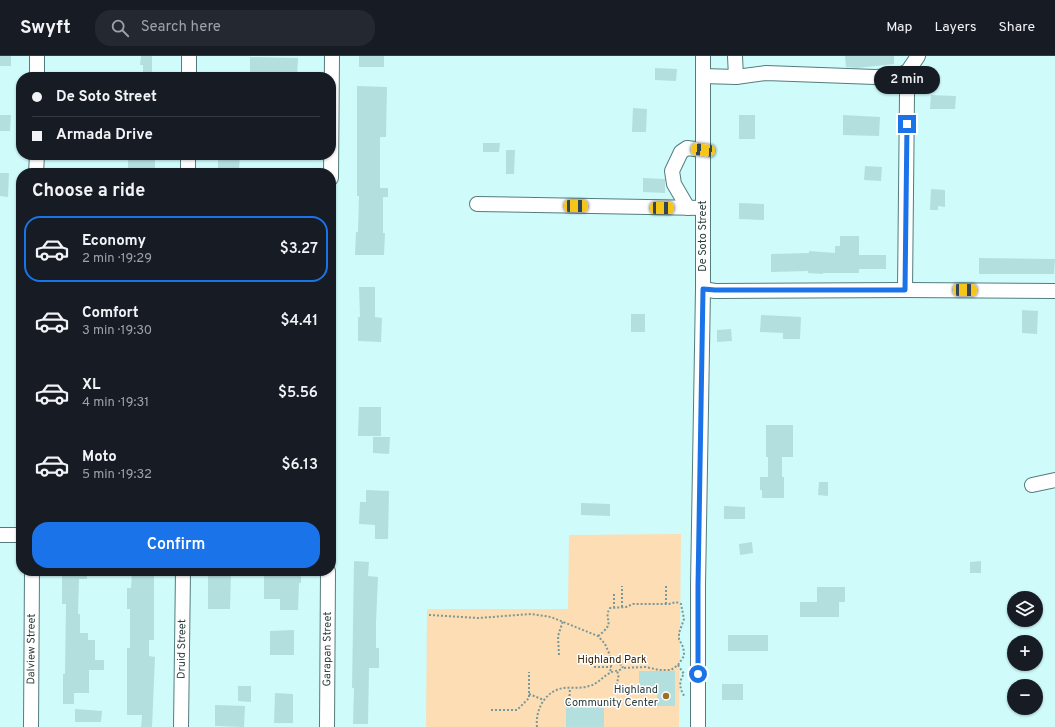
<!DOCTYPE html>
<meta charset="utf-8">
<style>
:root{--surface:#171b24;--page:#242831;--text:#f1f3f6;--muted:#9ea1a6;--line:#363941;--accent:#1a73e8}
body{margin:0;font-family:Overpass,sans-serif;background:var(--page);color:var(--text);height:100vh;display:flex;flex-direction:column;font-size:15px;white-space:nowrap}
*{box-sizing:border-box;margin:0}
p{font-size:13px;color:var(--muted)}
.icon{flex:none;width:22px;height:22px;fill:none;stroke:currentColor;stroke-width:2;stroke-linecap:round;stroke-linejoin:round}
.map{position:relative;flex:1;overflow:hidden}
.panel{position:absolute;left:16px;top:112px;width:320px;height:408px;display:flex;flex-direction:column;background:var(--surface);border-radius:16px;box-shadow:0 1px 3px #0004}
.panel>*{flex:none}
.banner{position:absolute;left:16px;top:16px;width:320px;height:88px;border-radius:16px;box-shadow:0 1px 3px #0004;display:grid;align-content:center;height:88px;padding:0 16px;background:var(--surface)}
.tools{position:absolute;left:1007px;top:535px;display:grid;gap:8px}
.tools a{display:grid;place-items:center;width:36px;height:36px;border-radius:50%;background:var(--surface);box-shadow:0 1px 3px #0004;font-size:20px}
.end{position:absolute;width:18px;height:18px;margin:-9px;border:5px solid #1a73e8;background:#fff;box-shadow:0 0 0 2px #fff}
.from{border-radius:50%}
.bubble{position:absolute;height:28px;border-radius:14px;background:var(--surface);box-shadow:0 1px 3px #0004;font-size:13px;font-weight:600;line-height:28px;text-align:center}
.car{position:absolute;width:12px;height:24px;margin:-12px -6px;border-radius:5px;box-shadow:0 0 3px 1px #0007;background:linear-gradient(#f5c518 24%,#345 0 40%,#f5c518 0 76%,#345 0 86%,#f5c518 0)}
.banner b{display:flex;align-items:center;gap:14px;height:38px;font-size:15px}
.banner b+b{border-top:1px solid var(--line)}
.banner i{width:10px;height:10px;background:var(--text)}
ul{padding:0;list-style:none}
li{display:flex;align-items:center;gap:12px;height:66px;margin:0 8px 6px;padding:0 8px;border:2px solid transparent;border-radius:16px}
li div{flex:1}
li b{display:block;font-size:15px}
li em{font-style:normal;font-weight:600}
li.on{border-color:var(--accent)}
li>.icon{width:36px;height:36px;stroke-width:1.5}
h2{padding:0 16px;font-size:18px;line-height:48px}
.primary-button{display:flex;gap:8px;margin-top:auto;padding:8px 16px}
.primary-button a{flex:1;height:46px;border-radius:16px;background:var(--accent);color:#fff;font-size:16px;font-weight:600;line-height:46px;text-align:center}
header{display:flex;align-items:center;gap:24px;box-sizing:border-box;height:56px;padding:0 20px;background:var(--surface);border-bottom:1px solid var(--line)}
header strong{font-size:19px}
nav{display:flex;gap:22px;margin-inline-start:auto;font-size:14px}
.search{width:280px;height:36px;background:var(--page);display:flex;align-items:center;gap:10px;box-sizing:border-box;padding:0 14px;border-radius:16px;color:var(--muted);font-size:15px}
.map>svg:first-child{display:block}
.green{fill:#fcddb4}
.building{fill:#b4dfdf}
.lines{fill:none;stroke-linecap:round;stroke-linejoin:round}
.minor-casing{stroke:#547c7d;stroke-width:16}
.path{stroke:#799898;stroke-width:2;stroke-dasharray:2 2;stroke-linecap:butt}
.minor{stroke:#fff;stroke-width:14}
.route{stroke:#1a73e8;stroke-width:5}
.poi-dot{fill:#9f6f23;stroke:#fff;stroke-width:1.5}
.labels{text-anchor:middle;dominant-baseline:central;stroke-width:3;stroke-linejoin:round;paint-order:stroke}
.street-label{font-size:11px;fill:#2c3e3e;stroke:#fff}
.park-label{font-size:11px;fill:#392405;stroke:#fff}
.poi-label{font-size:11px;fill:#2c3e3e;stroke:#fff;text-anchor:end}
</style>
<header>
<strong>Swyft</strong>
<div class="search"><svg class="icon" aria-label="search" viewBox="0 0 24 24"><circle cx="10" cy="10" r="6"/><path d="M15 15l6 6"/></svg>Search here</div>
<nav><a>Map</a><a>Layers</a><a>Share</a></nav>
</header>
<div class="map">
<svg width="1055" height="671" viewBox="0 0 1055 671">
<rect width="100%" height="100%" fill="#cffbfb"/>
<polygon class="green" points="681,478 679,671 426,671 427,553 568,553 569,479"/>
<g class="building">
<rect x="0" y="0" width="11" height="10"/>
<polygon points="141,0 152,0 152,21 143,21 143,9 140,9"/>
<rect x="359" y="0" width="25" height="11"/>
<polygon points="845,0 894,0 894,8 857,12 846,11"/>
<polygon points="250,1 298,2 297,21 250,19"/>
<polygon points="655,12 677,13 676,25 655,24"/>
<polygon points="357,30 387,31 386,81 380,81 380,132 388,132 388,141 383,141 383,177 385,177 384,199 355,199 356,176 358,176 359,140 357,140"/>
<polygon points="931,39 956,40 955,53 930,53"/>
<polygon points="633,52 647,53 646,76 632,76"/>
<polygon points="0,59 11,59 10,75 0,75"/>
<rect x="739" y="59" width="16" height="24"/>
<polygon points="843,59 880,61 879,80 843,79"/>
<polygon points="483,87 500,87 499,96 483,96"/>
<polygon points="506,94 515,94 514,118 506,118"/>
<polygon points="133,99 155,99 155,113 128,113 128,103 132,103"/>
<polygon points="218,99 240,99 239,113 237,113 237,117 218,117"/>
<polygon points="865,110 882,111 881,125 864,124"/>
<polygon points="0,117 9,117 8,141 0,140"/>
<polygon points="643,122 665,123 665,137 643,136"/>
<polygon points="931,133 945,134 945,151 938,150 938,154 930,154"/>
<polygon points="739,147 764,148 764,164 739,163"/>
<polygon points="840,180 859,180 859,199 886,199 886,213 859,213 859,217 823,217 823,218 808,217 808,215 771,216 771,198 809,197 809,195 835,197 835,190 840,190"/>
<polygon points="979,202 1055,203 1054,218 979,218"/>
<polygon points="359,231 375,231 375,261 382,262 381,286 358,285 358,261 360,261"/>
<polygon points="1022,254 1038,255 1037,278 1022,277"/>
<rect x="631" y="258" width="14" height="18"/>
<polygon points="761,259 801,261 800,283 783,283 783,277 760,276"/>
<polygon points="731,273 732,285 717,286 717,274"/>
<polygon points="359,351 381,351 381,380 358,380"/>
<polygon points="766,369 793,369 793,401 782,401 782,421 784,421 784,442 762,442 762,434 760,434 760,421 768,421 768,401 766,401"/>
<polygon points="373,381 390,381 389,398 373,397"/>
<polygon points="819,426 828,426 828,440 818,439"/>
<polygon points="366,434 389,435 388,483 375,483 375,469 359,468 360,446 366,446"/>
<polygon points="581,447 610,448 610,460 581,459"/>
<polygon points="724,450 745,451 745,463 724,463"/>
<polygon points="752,486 753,497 740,499 739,488"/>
<polygon points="354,505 369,506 368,520 378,521 376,566 376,592 379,592 379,612 369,612 368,668 353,668 354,632 352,632"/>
<polygon points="981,505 981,517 970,517 970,506"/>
<polygon points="62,515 87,515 87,523 79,523 78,558 80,558 80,577 88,577 88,584 95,584 95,604 104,604 104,614 89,614 89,637 74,637 74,648 63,648 63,618 65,618 66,548 62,548"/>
<polygon points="132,515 154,515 154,584 149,584 149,600 155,601 152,671 141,671 142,659 127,659 127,592 130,592 130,553 127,553 127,532 131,532"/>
<polygon points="208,515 231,515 230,553 208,553"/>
<polygon points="264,515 301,515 301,527 299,527 298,554 280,554 280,543 264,543"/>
<polygon points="817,531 845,531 845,546 839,546 839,561 800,561 800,546 817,546"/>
<polygon points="294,574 294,599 270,599 270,575"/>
<rect x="728" y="579" width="40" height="16"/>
<polygon points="639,615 675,615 675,650 657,650 657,631 639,631"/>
<rect x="722" y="628" width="21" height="16"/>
<polygon points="238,630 251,630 251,646 238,645"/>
<polygon points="275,637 293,638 293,667 274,667"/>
<rect x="566" y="648" width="38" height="23"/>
<polygon points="215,649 245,650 244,671 215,670"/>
<polygon points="75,653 102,655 101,666 75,666"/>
</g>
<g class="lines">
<defs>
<g id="minor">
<polyline points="703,20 736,21 735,0"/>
<polyline points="37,21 37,0"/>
<polyline points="189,21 189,0"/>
<polyline points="736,21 766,17 875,21 898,20 908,15 918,0"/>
<polyline points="36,117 37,99"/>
<polyline points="188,117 188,99"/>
<polyline points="331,122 332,0"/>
<polyline points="477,148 703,152"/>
<polyline points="688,152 674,128 672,115 681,96 687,92 703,94"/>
<polyline points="703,233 715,235 905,234 1055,235"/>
<polyline points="905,234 907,38"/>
<polyline points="1032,429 1055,424"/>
<polyline points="0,479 21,479"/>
<path id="s1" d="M 31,671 L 32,515"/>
<path id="s2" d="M 181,671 L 183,515"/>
<path id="s3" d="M 327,671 L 328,515"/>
<polyline points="698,671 698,529 703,233 703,0"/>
</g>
</defs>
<use href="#minor" class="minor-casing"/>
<g class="path">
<polyline points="666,530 666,548"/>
<polyline points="614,538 614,551"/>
<polyline points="622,551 622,530"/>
<polyline points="429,559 478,562 531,558 551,561 598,580 605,588 612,604"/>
<path d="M 598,580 C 618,565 602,565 610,552 L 626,551 L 633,548 L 669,548 L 676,546 L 681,548 L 684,563 L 679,577 L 679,583 L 683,591 L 684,596 L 684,600 L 678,609 L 671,614 L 659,614 L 646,611 L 623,612"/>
<polyline points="559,599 558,580 563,565"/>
<path d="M 678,609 L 684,618 C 678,626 680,634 685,641"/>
<polyline points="594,611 611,611"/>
<path d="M 616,633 C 615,625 621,624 617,615"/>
<polyline points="529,638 544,644"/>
<polyline points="569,648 570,632"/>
<polyline points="491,654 517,654 529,642 529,616"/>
<path d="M 537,671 C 535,653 546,634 564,632 C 572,631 581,633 589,630 C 598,628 602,621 610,617 C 613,615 618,615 622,613 L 623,610 L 612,604 L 610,617"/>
</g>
<use href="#minor" class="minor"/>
</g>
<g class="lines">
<polyline class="route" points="698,618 698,530 703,233 715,234 905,234 907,68"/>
</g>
<circle class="poi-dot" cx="666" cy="640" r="4"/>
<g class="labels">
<g class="street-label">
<text transform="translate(703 180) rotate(-90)">De Soto Street</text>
<text stroke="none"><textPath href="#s1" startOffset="78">Dalview Street</textPath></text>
<text stroke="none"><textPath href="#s2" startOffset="78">Druid Street</textPath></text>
<text stroke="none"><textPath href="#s3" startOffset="78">Garapan Street</textPath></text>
</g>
<g class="park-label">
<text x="612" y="604">Highland Park</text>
</g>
<g class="poi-label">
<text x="658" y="634">Highland<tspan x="658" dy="13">Community Center</tspan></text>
</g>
</g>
</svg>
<div class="tools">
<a><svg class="icon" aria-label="layers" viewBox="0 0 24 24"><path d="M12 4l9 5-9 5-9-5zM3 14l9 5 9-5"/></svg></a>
<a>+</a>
<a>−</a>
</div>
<i class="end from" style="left:698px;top:618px"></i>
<i class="end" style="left:907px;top:68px"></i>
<div class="bubble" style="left:874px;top:10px;width:66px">2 min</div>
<i class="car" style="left:703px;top:94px;rotate:277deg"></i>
<i class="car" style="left:576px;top:150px;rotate:91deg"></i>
<i class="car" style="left:662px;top:152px;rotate:90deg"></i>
<i class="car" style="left:965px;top:234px;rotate:91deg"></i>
<div class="banner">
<b><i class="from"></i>De Soto Street</b>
<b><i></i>Armada Drive</b>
</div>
<section class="panel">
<h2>Choose a ride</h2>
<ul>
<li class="on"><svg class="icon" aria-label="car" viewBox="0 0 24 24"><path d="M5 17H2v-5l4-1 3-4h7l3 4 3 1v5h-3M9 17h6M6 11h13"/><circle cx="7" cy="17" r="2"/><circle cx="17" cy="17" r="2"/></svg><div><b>Economy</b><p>2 min · 19:29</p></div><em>$3.27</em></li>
<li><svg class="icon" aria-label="car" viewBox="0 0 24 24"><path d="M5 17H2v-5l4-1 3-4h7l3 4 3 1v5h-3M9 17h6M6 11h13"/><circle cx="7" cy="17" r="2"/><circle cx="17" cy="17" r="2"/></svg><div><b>Comfort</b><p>3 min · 19:30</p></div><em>$4.41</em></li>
<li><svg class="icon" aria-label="car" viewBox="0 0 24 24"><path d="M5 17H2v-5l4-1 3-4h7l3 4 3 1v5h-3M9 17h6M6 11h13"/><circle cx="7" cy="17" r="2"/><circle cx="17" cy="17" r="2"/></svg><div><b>XL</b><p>4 min · 19:31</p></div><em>$5.56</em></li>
<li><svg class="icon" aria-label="car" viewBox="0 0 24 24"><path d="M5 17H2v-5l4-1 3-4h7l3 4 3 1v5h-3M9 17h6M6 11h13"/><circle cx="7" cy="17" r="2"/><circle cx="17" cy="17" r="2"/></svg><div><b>Moto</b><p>5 min · 19:32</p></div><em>$6.13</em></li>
</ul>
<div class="primary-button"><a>Confirm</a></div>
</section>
</div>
